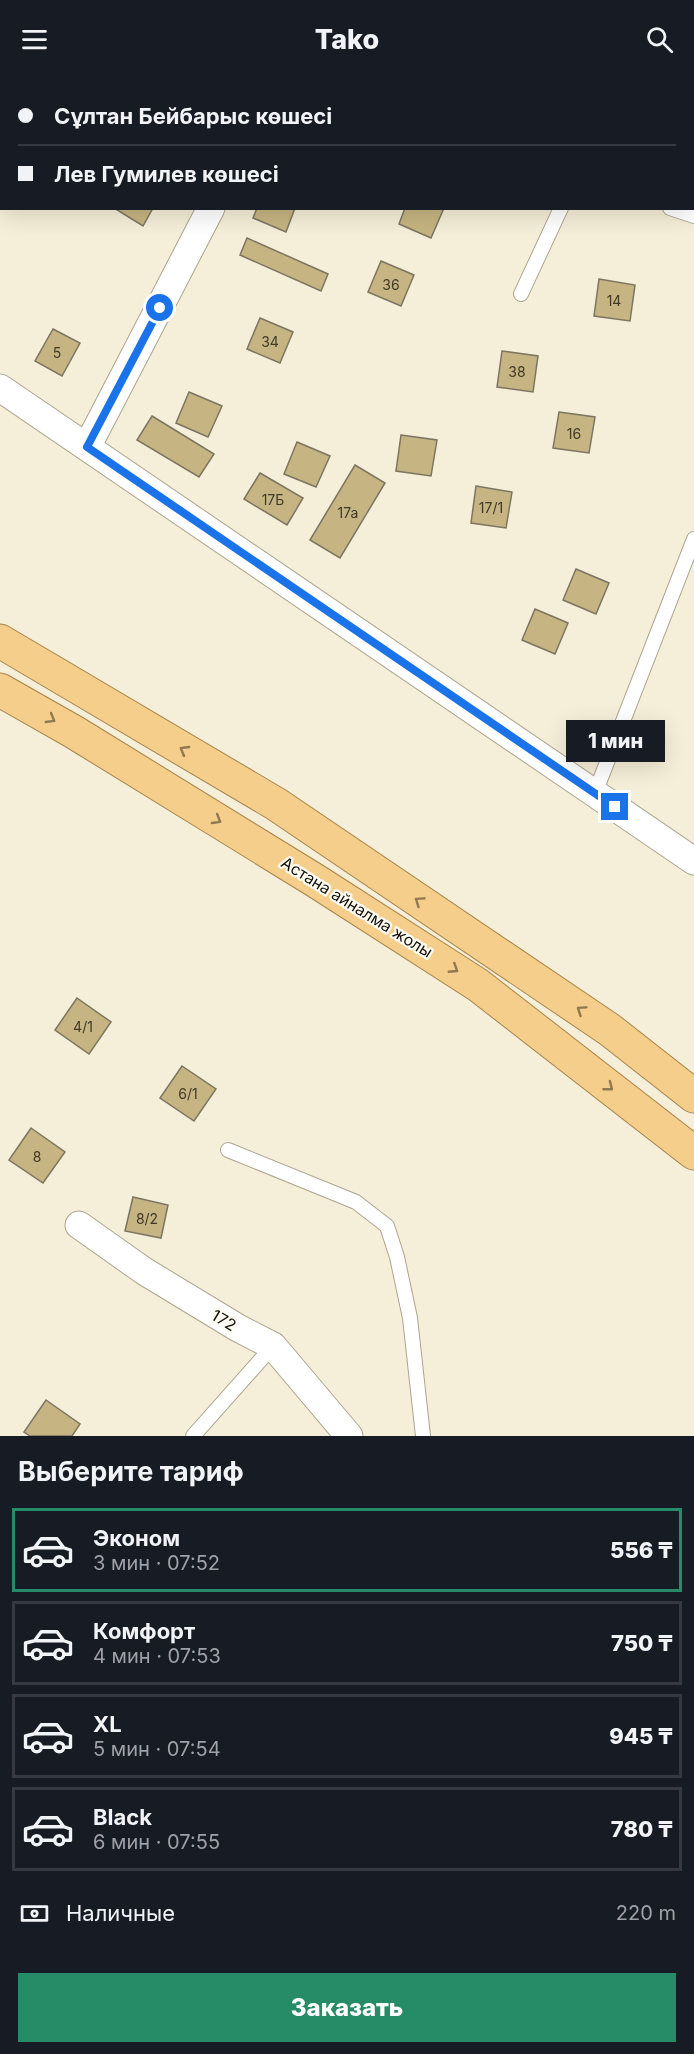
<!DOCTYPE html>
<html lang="ru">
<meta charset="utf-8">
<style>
:root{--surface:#171b24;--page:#20242c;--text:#f1f3f6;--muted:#9ea1a6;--line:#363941;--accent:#268b67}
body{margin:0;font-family:Inter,sans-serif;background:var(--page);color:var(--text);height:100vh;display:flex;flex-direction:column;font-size:22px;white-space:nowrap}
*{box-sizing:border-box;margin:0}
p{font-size:20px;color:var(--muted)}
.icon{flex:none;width:33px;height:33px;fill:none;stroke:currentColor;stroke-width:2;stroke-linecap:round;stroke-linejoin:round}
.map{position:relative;height:1358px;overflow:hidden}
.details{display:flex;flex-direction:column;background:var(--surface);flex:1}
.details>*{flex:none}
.guide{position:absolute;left:0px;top:0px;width:694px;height:132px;box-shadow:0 6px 24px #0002;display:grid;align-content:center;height:132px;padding:0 18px;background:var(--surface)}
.end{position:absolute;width:27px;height:27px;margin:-14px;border:8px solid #1a73e8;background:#fff;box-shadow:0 0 0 3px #fff}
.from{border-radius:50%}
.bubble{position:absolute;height:42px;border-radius:0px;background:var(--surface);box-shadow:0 6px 24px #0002;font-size:20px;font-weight:800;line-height:42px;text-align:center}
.guide b{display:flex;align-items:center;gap:21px;height:57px;font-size:22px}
.guide b+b{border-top:2px solid var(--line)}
.guide i{width:15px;height:15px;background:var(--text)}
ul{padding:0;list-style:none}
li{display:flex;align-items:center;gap:18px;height:84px;margin:0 12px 9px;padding:0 6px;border:3px solid var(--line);border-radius:0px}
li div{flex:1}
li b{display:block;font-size:22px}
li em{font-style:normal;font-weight:800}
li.current{border-color:var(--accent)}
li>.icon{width:54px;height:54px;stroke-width:1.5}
h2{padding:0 18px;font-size:27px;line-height:72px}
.pay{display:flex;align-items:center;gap:15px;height:66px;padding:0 18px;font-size:22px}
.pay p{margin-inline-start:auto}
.button{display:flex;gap:12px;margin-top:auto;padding:12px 18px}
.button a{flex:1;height:69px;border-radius:0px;background:var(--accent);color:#fff;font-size:24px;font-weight:800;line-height:69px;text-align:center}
header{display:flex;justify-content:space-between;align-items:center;height:78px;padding:0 18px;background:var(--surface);font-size:27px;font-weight:800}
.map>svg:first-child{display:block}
.building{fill:#c6b582;stroke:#7b7561;stroke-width:1.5}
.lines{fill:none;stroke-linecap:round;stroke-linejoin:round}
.service-casing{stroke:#aca590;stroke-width:16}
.minor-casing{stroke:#aca590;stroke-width:29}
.trunk-casing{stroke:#a5844b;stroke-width:35}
.service{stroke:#fff;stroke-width:14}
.minor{stroke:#fff;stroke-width:27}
.trunk{stroke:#f6ce8b;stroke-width:33}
.oneway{stroke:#907850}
.route{stroke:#1a73e8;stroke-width:8}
.labels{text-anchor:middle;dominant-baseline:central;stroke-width:4.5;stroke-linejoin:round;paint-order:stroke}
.number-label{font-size:14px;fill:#403927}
.street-label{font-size:16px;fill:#131009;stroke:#fefbf2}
</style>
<header><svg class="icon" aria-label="menu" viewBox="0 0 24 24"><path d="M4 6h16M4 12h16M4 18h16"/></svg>Tako<svg class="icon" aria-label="search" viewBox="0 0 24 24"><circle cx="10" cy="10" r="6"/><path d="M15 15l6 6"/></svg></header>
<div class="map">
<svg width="694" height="1358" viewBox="0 0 694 1358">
<rect width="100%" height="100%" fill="#f5eed8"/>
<g class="building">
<polygon points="114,130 153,130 143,148"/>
<polygon points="257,130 295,130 286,154 253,140"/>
<polygon points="405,130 444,130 431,160 399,146"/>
<polygon points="247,160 328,196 321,213 240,177"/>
<polygon points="381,183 414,197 401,228 368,214"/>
<polygon points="599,201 635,207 630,243 594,238"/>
<polygon points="260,240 293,254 280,285 247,271"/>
<polygon points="53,251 80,265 62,298 35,283"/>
<polygon points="502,273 538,278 533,314 497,309"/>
<polygon points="189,314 222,328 208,359 176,345"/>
<polygon points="559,334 595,339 589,375 553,370"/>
<polygon points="152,338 214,376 199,399 137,362"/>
<polygon points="401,357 437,362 431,398 396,393"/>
<polygon points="297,364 330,378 316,409 284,396"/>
<polygon points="355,387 385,405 340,480 310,462"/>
<polygon points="260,395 303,420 287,447 244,421"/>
<polygon points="476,408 512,414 506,450 471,445"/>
<polygon points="576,491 609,505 596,536 563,522"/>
<polygon points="535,531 568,545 555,576 522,562"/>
<polygon points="77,920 111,944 89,976 55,952"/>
<polygon points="182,988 216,1011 194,1043 160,1020"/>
<polygon points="31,1050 65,1074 43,1105 9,1082"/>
<polygon points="133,1119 168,1127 161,1160 125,1153"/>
<polygon points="46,1322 80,1346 72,1358 30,1358 24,1354"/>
</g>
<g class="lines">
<defs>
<g id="service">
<polyline points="42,2 43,0"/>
<polyline points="607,2 607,0"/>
<polyline points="0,71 2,68"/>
<polyline points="670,130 694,138"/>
<polyline points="521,216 561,130"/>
<polyline points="595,715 694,461"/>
<polyline points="228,1072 356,1124 387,1148 397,1179 410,1240 423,1358"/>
<polyline points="193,1358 273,1268"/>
</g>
<g id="minor">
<polyline points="278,2 279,0"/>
<polyline points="0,310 694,783"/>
<polyline points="87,369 211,130"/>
<polyline points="79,1147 144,1193 238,1250 273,1268 349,1358"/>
</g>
<g id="trunk">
<polyline points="0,563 276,726 610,952 694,1018"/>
<polyline points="0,612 74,654 316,803 478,907 694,1075"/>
</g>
</defs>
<use href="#service" class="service-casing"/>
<use href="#minor" class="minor-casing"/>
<use href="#trunk" class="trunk-casing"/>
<use href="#service" class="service"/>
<use href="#minor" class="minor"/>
<use href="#trunk" class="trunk"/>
</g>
<defs><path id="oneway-chevron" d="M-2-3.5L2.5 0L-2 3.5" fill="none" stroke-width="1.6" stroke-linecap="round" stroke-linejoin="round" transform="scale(1.5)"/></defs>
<g class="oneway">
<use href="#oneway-chevron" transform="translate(51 641) rotate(30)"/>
<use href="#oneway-chevron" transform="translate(184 672) rotate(-150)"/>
<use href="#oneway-chevron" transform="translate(217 742) rotate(31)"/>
<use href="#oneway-chevron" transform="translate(419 823) rotate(-146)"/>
<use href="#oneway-chevron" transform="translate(454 891) rotate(33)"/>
<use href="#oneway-chevron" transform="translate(581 932) rotate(-146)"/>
<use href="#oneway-chevron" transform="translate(609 1009) rotate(38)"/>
</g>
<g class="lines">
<polyline class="route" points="160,230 87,369 615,729"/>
</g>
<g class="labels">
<g class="number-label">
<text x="391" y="206">36</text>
<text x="614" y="222">14</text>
<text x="270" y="263">34</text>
<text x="57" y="274">5</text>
<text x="517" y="293">38</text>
<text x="574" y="355">16</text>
<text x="273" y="421">17Б</text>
<text x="491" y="429">17/1</text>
<text x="348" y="434">17а</text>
<text x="83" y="948">4/1</text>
<text x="188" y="1015">6/1</text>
<text x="37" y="1078">8</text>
<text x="147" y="1140">8/2</text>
</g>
<g class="street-label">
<text transform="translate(357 829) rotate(32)">Астана айналма жолы</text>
<text transform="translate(224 1242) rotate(31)">172</text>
</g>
</g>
</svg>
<i class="end from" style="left:160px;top:230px"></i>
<i class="end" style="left:615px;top:729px"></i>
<div class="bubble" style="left:566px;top:642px;width:99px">1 мин</div>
<div class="guide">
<b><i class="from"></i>Сұлтан Бейбарыс көшесі</b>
<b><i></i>Лев Гумилев көшесі</b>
</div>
</div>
<section class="details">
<h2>Выберите тариф</h2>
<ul>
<li class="current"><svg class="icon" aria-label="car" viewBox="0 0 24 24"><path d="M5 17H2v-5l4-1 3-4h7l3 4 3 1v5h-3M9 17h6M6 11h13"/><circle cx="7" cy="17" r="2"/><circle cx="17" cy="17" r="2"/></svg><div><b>Эконом</b><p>3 мин · 07:52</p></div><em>556 ₸</em></li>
<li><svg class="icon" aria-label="car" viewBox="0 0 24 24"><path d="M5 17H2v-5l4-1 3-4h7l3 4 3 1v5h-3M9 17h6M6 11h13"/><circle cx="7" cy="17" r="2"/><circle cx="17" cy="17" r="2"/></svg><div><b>Комфорт</b><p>4 мин · 07:53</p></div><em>750 ₸</em></li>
<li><svg class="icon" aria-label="car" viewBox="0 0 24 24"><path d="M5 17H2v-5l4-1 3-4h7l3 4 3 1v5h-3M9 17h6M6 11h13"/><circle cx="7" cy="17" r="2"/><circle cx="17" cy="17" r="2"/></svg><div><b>XL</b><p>5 мин · 07:54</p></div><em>945 ₸</em></li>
<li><svg class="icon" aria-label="car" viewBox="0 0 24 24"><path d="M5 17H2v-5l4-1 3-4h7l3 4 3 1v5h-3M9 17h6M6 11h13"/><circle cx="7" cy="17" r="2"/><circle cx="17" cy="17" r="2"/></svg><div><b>Black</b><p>6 мин · 07:55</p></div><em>780 ₸</em></li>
</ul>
<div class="pay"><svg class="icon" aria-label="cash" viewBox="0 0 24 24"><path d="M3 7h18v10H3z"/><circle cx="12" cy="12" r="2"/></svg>Наличные<p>220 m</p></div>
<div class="button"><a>Заказать</a></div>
</section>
